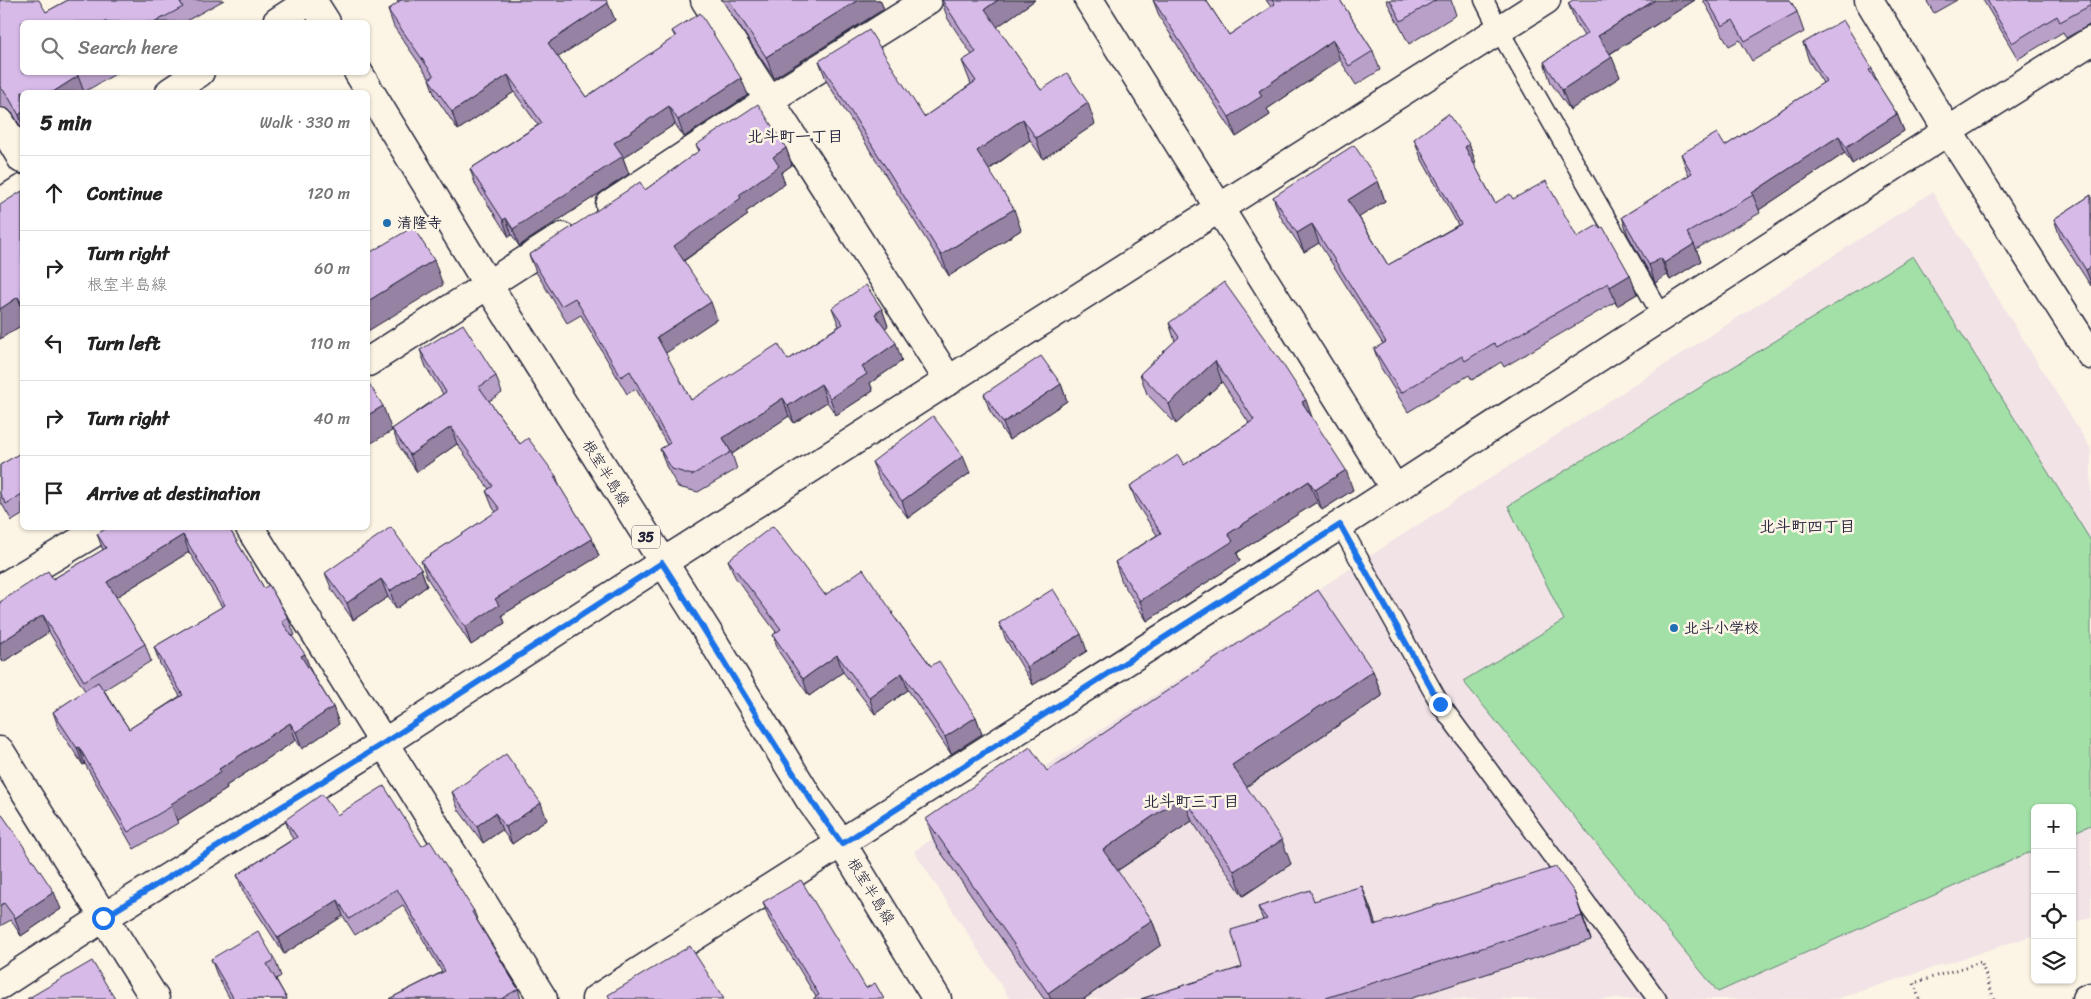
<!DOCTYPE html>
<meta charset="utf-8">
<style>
body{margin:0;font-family:Sriracha,"Klee One",sans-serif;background:#f6f6f6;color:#222}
.controls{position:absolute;right:15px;bottom:15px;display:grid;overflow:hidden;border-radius:8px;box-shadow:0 1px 4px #0004}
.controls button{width:45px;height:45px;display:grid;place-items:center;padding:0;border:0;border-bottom:1px solid #e0e0e0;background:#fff;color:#222;font:25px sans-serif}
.stop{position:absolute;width:15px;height:15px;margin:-11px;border:4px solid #1a73e8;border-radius:50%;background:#fff}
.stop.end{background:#1a73e8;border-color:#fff;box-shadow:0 1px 5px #0008}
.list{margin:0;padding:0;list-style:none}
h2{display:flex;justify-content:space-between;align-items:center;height:65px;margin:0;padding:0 20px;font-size:21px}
h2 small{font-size:16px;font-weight:400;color:#767676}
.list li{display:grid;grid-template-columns:32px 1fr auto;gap:15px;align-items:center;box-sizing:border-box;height:75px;padding:0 20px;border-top:1px solid #e0e0e0}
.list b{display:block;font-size:19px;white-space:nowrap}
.list p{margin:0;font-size:16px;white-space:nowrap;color:#767676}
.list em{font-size:16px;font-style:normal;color:#767676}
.icon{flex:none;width:28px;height:28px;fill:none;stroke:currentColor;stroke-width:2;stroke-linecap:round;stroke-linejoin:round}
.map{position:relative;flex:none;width:2091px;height:999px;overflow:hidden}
.search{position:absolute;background:#fff;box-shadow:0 1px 4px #0004;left:20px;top:20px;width:350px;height:55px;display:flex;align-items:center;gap:12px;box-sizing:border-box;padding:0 18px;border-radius:8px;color:#767676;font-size:19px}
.panel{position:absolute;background:#fff;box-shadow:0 1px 4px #0004;left:20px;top:90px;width:350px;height:440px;border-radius:8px}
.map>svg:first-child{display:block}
.built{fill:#f1e3e6}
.green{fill:#a3e0a8;stroke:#628172}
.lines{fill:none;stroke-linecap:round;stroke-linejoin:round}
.service-casing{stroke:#22223b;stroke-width:21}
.minor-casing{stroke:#22223b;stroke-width:31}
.tertiary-casing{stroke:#22223b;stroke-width:31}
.primary-casing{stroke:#22223b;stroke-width:31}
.trunk-casing{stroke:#22223b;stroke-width:31}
.path{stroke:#22223b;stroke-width:3;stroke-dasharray:1 4;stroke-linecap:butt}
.service{stroke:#fcf5e5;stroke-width:18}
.minor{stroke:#fcf5e5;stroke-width:28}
.tertiary{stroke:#fcf5e5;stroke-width:28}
.primary{stroke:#fcf5e5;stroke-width:28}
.trunk{stroke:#fcf5e5;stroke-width:28}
.wall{fill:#b9a0c8;stroke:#22223b;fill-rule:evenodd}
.shaded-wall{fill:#9682a2;stroke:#22223b}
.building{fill:#d7bae8;stroke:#22223b}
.route{stroke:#1a73e8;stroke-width:6}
.poi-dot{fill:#1f6fb2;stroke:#fcf5e5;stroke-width:2}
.labels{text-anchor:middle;stroke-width:5;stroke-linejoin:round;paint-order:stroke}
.shield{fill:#fcf5e5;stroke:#63616e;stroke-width:1}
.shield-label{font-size:14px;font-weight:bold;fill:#22223b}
.poi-label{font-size:15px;font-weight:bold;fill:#22223b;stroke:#fcf5e5;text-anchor:start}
.street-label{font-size:15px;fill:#22223b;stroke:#fcf5e5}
.neighbourhood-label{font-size:16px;font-weight:bold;fill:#22223b;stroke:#fcf5e5}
</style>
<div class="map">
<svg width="2091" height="999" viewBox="0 0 2091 999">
<rect width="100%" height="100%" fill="#fcf5e5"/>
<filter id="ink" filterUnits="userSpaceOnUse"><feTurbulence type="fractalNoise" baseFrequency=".02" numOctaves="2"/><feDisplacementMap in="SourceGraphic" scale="10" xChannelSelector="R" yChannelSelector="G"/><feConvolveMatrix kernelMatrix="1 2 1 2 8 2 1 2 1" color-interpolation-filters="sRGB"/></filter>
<g filter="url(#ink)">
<path class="built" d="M 1932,192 L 2091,449 L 2091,917 L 2072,923 L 2072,808 L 2035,808 L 2035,935 L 1836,999 L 1010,999 L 914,851 Z"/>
<path class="green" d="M 1913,256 L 2091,541 L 2091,825 L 2072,833 L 2072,808 L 2035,808 L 2035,850 L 1718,992 L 1463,681 L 1564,620 L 1508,506 Z"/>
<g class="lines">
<defs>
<path id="service" d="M 1484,0 L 1499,30 L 1662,316
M 1340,525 L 1440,704 L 1657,999"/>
<path id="minor" d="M 705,0 L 949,381
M 0,122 L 22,159
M 610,205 L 769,100 L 928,0
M 368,362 L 562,237
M 250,528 L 543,999
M 0,589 L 102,528
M 0,751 L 155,999
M 596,999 L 1340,525 L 1948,131 L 2091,41"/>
<path id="tertiary" d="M 1089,0 L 1395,489
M 1869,0 L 1948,131 L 2091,355
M 277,22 L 311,0
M 170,92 L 200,72
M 0,203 L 22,189
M 0,985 L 103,918 L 384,743 L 662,563 L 1546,0"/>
<path id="primary" d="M 312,0 L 326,22
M 358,72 L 488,285 L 708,633 L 810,800 L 842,844 L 937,999"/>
<path id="trunk" d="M 2086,999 L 2091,997"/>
</defs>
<use href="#service" class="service-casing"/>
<use href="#minor" class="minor-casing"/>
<use href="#tertiary" class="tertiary-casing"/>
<use href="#primary" class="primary-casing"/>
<use href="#trunk" class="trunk-casing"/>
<path class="path" d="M 1919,999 L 1914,983 L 1981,962 L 1994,999"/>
<use href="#service" class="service"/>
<use href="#minor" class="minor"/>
<use href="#tertiary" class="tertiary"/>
<use href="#primary" class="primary"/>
<use href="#trunk" class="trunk"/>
</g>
<path class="wall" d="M 0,0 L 46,12 L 68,0 L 224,0 L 188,20 L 189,22 L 22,22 L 22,72 L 119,72 L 84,92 L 22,92 L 22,129 L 13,114 L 8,109 L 0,107 Z
M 397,0 L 606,0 L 615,20 L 558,57 L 586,97 L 675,37 L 672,31 L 748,95 L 684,137 L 675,124 L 623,158 L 629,174 L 519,246 L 512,235 L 509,237 L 476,186 L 470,169 L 538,125 L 514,92 L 458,130 L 435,96 L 429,79 L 430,79 L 394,27 L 388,10 L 398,3 Z
M 722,0 L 880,0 L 884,9 L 774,78 Z
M 941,0 L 1035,0 L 997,27 L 1041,90 L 1095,124 L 1043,159 L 1030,140 L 989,170 L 1021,230 L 949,276 L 827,82 L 819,61 L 924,117 L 971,84 L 962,61 L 972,55 L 948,19 Z
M 1153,0 L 1206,0 L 1229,35 L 1271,7 L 1266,0 L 1340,0 L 1373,51 L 1380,70 L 1356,85 L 1340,60 L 1267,109 L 1270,115 L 1236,137 L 1160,18 Z
M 1386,0 L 1451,0 L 1456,15 L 1409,44 Z
M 1695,0 L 1610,54 L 1620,77 L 1570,110 L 1551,83 L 1544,62 L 1584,36 L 1576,23 L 1568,3 Z
M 1703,0 L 1790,0 L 1797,12 L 1804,32 L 1752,61 L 1740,40 L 1729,46 Z
M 1926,0 L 1957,0 L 1934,13 Z
M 1983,0 L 2091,0 L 2091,24 L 2066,38 L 2063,32 L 2018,59 Z
M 1803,43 L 1872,68 L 1877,83 L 1897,114 L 1904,131 L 1852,164 L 1845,153 L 1759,210 L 1760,213 L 1696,249 L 1701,261 L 1670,280 L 1667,275 L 1655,283 L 1628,235 L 1622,217 L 1689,175 L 1687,171 L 1681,154 L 1725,146 L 1823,83 L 1809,61 Z
M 1414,139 L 1469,144 L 1476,163 L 1474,164 L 1495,203 L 1513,199 L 1577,237 L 1637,294 L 1617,306 L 1615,302 L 1504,367 L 1501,362 L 1472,380 L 1469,375 L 1408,412 L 1381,368 L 1374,349 L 1383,344 L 1319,243 L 1304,252 L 1280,216 L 1273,197 L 1378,181 L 1385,201 L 1359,217 L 1388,265 L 1458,225 L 1421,158 Z
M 696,145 L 786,148 L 792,165 L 781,173 L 785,184 L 746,212 L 748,215 L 684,261 L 717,319 L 665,353 L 691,400 L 788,360 L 839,326 L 832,308 L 882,309 L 888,326 L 885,328 L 902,361 L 870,383 L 873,391 L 836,415 L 827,402 L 794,423 L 789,416 L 732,454 L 737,469 L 698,492 L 678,487 L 666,466 L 660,449 L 667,445 L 636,389 L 627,394 L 581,315 L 567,323 L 536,272 L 529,255 L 645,190 L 699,151 Z
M 22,191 L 22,325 L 0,339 Z
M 2091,195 L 2091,286 L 2061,240 L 2054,219 Z
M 1169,323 L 1313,420 L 1353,490 L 1322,510 L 1317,502 L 1237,553 L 1240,561 L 1147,621 L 1122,582 L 1115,562 L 1157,535 L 1138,506 L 1130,486 L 1184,465 L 1249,423 L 1222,382 L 1176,424 L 1147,394 L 1140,374 L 1175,341 Z
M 420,350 L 496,376 L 502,393 L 489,401 L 520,444 L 556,476 L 559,486 L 592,539 L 599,556 L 502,615 L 505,623 L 471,645 L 427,578 L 421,561 L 496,512 L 493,508 L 486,491 L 489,489 L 457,444 L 417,472 L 399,446 L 392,429 L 443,394 L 426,367 Z
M 1061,384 L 1067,401 L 1009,440 L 990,411 L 984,394 Z
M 22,453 L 22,515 L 12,521 L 0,501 L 0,465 Z
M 872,462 L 970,473 L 908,518 L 879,479 Z
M 229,528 L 264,588 L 288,618 L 295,635 L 292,636 L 311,671 L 333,707 L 339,724 L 302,749 L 296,740 L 226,786 L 227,789 L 177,821 L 178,823 L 134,849 L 85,764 L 83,765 L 59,729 L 53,712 L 85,691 L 49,632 L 3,662 L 0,658 L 0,602 L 53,579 L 103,550 L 97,534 ZM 189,552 L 222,607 L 154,647 L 160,664 L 180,696 L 129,729 L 104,690 L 151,661 L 145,644 L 116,597 Z
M 728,560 L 896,619 L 931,666 L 976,717 L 982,734 L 951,754 L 908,690 L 875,714 L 843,672 L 809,696 L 779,652 L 773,635 L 776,632 L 735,577 Z
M 421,569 L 427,586 L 396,609 L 388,597 L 353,620 L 332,590 L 325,573 Z
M 999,623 L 1087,651 L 1033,685 L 1006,640 Z
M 1373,671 L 1382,696 L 1246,787 L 1291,864 L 1243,896 L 1192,821 L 1117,871 L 1152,920 L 1161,945 L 1084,999 L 1044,999 L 935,844 L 926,819 L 1047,771 Z
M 452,792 L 547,820 L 512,844 L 502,830 L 483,843 L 458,809 Z
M 0,812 L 61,909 L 21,936 L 11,920 L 0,926 Z
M 337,815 L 422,846 L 474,911 L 478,922 L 518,989 L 521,999 L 389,999 L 442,972 L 403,905 L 355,935 L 343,916 L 284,954 L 243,891 L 237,875 L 293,839 L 291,836 L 285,820 Z
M 1574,892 L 1591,940 L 1409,999 L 1141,999 L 1242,967 L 1263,920 L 1258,907 L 1314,901 L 1371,910 L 1375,925 Z
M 763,902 L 866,988 L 816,997 L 769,919 Z
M 211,959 L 275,960 L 281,976 L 276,979 L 287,999 L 230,999 L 217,975 Z"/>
<path class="shaded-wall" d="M 858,0 L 880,0 L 884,9 L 774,78 L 766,57 Z
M 998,0 L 1035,0 L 993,30 L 985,9 Z
M 1655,0 L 1695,0 L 1606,56 L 1598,36 Z
M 608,3 L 615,20 L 554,60 L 548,43 Z
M 1333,40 L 1340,60 L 1267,109 L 1270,115 L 1236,137 L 1229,117 L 1259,91 Z
M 1612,57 L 1620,77 L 1570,110 L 1562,90 Z
M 508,75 L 514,92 L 458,130 L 452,112 Z
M 78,76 L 84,92 L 53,92 Z
M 741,78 L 748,95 L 684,137 L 678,120 Z
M 1088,103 L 1095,124 L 1043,159 L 1036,138 Z
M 669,106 L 675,124 L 623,158 L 629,174 L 519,246 L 513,229 L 614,143 Z
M 22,112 L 22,125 L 19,115 Z
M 1897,114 L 1904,131 L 1852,164 L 1846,147 Z
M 1023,119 L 1030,140 L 985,172 L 977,151 Z
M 1839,136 L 1845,153 L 1759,210 L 1752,193 Z
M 1469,144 L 1476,163 L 1472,166 L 1465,147 Z
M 786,148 L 792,165 L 781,173 L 785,184 L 746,212 L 748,215 L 680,263 L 674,246 L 773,157 Z
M 1378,181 L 1385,201 L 1355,220 L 1348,200 Z
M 1014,209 L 1021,230 L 949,276 L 941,255 Z
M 506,218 L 512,235 L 509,237 L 503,220 Z
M 1312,224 L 1319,243 L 1304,252 L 1297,233 Z
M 1694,244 L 1701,261 L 1670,280 L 1664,263 Z
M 1661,258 L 1667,275 L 1655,283 L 1649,265 Z
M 434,260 L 443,285 L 368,331 L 368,301 Z
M 2091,267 L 2091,283 L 2086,270 Z
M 1630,275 L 1637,294 L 1617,306 L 1610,287 Z
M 18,297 L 22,309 L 22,325 L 0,339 L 0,309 Z
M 711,302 L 717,319 L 663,355 L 657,337 Z
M 882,309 L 888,326 L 882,331 L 875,314 Z
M 896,343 L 902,361 L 870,383 L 873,391 L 836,415 L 830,398 L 862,367 Z
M 1215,361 L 1222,382 L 1176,424 L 1169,404 Z
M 821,384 L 827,402 L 794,423 L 788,406 Z
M 1061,384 L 1067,401 L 1009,440 L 1003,423 Z
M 783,398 L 789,416 L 732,454 L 723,438 Z
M 1306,400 L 1313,420 L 1302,402 Z
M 383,406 L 392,431 L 368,445 L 368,415 Z
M 451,427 L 457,444 L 417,472 L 410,455 Z
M 963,456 L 970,473 L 908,518 L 902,501 Z
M 1346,470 L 1353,490 L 1322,510 L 1315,490 Z
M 556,476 L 562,493 L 554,477 Z
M 1309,481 L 1317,502 L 1237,553 L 1240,561 L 1147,621 L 1140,601 L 1228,534 Z
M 183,535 L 189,552 L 113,599 L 107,582 Z
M 592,539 L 599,556 L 502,615 L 505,623 L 471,645 L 465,627 L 495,599 Z
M 421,569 L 427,586 L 396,609 L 390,591 Z
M 381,579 L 388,597 L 353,620 L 347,603 Z
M 43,615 L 49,632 L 3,662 L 0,655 L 0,643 Z
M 1081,634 L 1087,651 L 1033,685 L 1027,667 Z
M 305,654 L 311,671 L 307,673 L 301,656 Z
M 837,655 L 843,672 L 809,696 L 803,679 Z
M 1373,671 L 1382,696 L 1241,790 L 1232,765 Z
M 902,673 L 908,690 L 875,714 L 869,697 Z
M 333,707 L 339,724 L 302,749 L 296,732 Z
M 976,717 L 982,734 L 951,754 L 945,737 Z
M 290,723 L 296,740 L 226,786 L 227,789 L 177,821 L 171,804 L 219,769 Z
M 79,747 L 85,764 L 83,765 L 77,748 Z
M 1183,796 L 1192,821 L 1112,874 L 1103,850 Z
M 541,803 L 547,820 L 512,844 L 506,827 Z
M 495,813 L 502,830 L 483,843 L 477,826 Z
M 1282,840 L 1291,864 L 1243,896 L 1234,871 Z
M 1362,886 L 1371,910 L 1384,950 L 1374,925 Z
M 54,892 L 61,909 L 21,936 L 15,918 Z
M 1574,892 L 1583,917 L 1591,940 L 1582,916 Z
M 338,900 L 343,916 L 284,954 L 278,938 Z
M 1152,920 L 1161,945 L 1084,999 L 1051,999 L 1048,993 Z"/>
<path class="building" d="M 0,0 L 39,0 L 46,12 L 68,0 L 179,0 L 183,7 L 155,22 L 22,22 L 22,72 L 76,72 L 78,76 L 53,92 L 22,92 L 22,112 L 19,115 L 6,93 L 0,87 Z
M 401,0 L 606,0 L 608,3 L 548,43 L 586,97 L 676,36 L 672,31 L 700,13 L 741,78 L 678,120 L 669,106 L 614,143 L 623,156 L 513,229 L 506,218 L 503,220 L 470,169 L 542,123 L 508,75 L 452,112 L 429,79 L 434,76 L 388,10 Z
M 729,0 L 858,0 L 766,57 Z
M 942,0 L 998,0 L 985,9 L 1041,90 L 1067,73 L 1088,103 L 1036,138 L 1023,119 L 977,151 L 1014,209 L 941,255 L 819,61 L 869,30 L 924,117 L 976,81 L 962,61 L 976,52 Z
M 1153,0 L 1206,0 L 1229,35 L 1275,4 L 1272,0 L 1340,0 L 1373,51 L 1349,66 L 1333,40 L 1259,91 L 1262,96 L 1229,117 Z
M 1390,0 L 1436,0 L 1401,21 Z
M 1573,0 L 1655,0 L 1598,36 L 1612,57 L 1562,90 L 1544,62 L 1588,33 L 1568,3 Z
M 1707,0 L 1790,0 L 1797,12 L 1745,41 L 1733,20 L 1722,26 Z
M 1987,0 L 2091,0 L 2091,5 L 2060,22 L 2057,16 L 2012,43 Z
M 1843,20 L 1872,68 L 1869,70 L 1897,114 L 1846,147 L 1839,136 L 1752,193 L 1753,195 L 1687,233 L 1694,244 L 1664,263 L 1661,258 L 1649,265 L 1622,217 L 1692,173 L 1681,154 L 1717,133 L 1725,146 L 1826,81 L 1803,43 Z
M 758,104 L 786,148 L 773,157 L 779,166 L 739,195 L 741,198 L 674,246 L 711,302 L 657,337 L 691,400 L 778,344 L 788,360 L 843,324 L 832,308 L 866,285 L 882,309 L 875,314 L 896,343 L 862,367 L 867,374 L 830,398 L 821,384 L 788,406 L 783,398 L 723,438 L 731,452 L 692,475 L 672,469 L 660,449 L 670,443 L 630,371 L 621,377 L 575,298 L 561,306 L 529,255 L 640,182 L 645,190 L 700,150 L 696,145 Z
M 1448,114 L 1469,144 L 1465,147 L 1495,203 L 1510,194 L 1513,199 L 1546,181 L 1577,237 L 1598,225 L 1600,229 L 1603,227 L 1630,275 L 1610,287 L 1608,283 L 1497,347 L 1494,343 L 1465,361 L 1462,356 L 1401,393 L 1374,349 L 1386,342 L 1312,224 L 1297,233 L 1273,197 L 1354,145 L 1378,181 L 1348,200 L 1388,265 L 1461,224 L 1414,139 Z
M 22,191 L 22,304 L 18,297 L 0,309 L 0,205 Z
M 2091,195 L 2091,267 L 2086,270 L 2054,219 Z
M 413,227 L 434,260 L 368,301 L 368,250 L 369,253 Z
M 1224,282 L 1282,363 L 1306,400 L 1302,402 L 1346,470 L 1315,490 L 1309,481 L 1228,534 L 1233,541 L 1140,601 L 1115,562 L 1161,533 L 1130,486 L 1178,455 L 1184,465 L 1254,420 L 1215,361 L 1169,404 L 1140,374 L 1179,337 L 1169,323 Z
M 463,324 L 496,376 L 479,387 L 520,444 L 528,438 L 556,476 L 554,477 L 592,539 L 495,599 L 499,605 L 465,627 L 421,561 L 500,509 L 486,491 L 493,486 L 451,427 L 410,455 L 392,429 L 446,392 L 420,350 Z
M 1041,356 L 1061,384 L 1003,423 L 984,394 Z
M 368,382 L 383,406 L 368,415 Z
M 933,416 L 963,456 L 902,501 L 872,462 Z
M 22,452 L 22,494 L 6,504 L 0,494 L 0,465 Z
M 773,526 L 825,595 L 863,569 L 893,613 L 892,614 L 931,666 L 939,661 L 976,717 L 945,737 L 902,673 L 869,697 L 837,655 L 803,679 L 773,635 L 781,629 L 728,560 Z
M 391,527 L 421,569 L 390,591 L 381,579 L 347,603 L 325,573 Z
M 107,528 L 229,528 L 264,588 L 269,585 L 288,618 L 282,622 L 305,654 L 301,656 L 333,707 L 296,732 L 290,723 L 219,769 L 221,772 L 171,804 L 172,806 L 128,832 L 79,747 L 77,748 L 53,712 L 98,682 L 129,729 L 183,695 L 154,647 L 225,605 L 183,535 L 107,582 L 145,644 L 84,681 L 43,615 L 0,643 L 0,602 L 48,571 L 53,579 L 106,548 L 97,534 Z
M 1053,589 L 1081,634 L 1027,667 L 999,623 Z
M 1318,590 L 1373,671 L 1232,765 L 1282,840 L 1234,871 L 1183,796 L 1103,850 L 1152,920 L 1048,993 L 926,819 L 1030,747 L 1047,771 Z
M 506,754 L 541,803 L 506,827 L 495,813 L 477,826 L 452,792 Z
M 384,786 L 422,846 L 430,841 L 474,911 L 472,912 L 518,989 L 501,999 L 389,999 L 445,971 L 397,889 L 349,919 L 338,900 L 278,938 L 237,875 L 297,837 L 285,820 L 322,794 L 337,815 Z
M 0,812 L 10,826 L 54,892 L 15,918 L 4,903 L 0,906 Z
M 1556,867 L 1574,892 L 1582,916 L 1323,999 L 1141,999 L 1242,967 L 1231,930 L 1267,919 L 1258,907 L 1310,890 L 1314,901 L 1362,886 L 1374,925 Z
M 801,880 L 866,988 L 875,983 L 884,999 L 813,999 L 819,995 L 763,902 Z
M 258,931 L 275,960 L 267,964 L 287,999 L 234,999 L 211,959 Z
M 690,946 L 724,999 L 610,999 L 608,995 Z
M 92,961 L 115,999 L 27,999 Z"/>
</g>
<g class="lines" filter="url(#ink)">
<path class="route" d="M 103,918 L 384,743 L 662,563 C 723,656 776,754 842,844 L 1340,525 L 1440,704"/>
</g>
<g class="poi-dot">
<circle cx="387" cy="223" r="5"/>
<circle cx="1674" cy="628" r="5"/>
</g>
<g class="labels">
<rect class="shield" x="632" y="525.5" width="28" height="23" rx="4"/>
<g class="shield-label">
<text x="646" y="542">35</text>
</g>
<g class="poi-label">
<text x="397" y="228">清隆寺</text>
<text x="1684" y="633">北斗小学校</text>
</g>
<g class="street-label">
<text transform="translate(606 473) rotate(58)" y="5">根室半島線</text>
<text transform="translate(871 891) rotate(58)" y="5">根室半島線</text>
</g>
<g class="neighbourhood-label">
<text x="795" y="142">北斗町一丁目</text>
<text x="1807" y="532">北斗町四丁目</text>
<text x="1191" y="807">北斗町三丁目</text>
</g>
</g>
</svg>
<div class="controls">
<button>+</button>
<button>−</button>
<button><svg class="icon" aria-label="locate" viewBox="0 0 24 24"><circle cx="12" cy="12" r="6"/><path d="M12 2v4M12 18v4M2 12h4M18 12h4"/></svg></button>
<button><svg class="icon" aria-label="layers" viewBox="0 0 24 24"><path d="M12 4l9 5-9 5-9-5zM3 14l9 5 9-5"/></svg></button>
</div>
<div class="stop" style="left:103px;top:918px"></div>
<div class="stop end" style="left:1440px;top:704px"></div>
<div class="search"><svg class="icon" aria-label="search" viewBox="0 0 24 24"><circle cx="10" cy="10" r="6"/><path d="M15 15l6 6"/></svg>Search here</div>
<section class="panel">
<h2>5 min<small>Walk · 330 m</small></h2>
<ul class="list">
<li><svg class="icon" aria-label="ahead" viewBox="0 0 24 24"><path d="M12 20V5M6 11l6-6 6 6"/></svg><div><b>Continue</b></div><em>120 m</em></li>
<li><svg class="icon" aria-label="right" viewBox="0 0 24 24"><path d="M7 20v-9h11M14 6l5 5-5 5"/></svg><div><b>Turn right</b><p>根室半島線</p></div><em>60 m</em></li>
<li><svg class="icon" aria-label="left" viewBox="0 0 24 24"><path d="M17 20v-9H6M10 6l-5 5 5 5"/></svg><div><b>Turn left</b></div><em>110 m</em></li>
<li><svg class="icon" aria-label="right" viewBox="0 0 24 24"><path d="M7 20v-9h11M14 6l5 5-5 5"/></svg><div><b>Turn right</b></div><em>40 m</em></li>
<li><svg class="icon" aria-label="arrive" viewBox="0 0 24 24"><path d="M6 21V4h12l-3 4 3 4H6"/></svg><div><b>Arrive at destination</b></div></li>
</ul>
</section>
</div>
